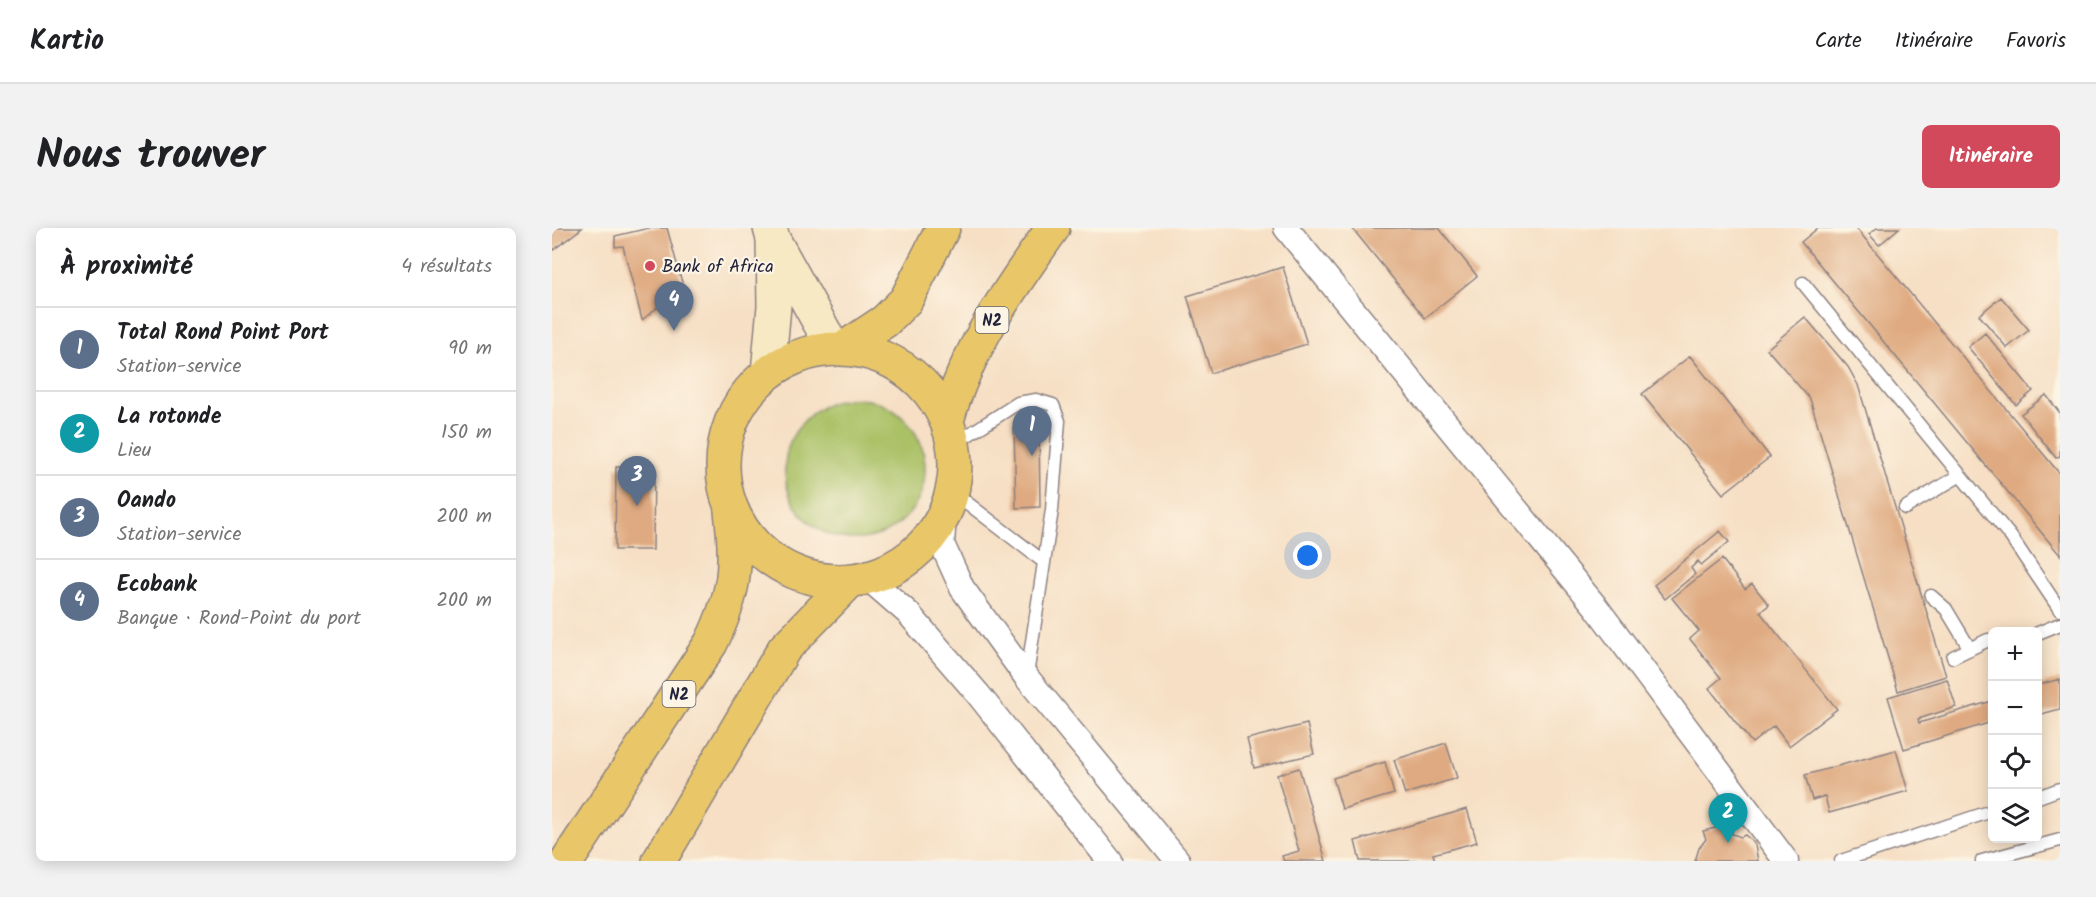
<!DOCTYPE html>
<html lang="fr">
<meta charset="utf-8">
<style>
body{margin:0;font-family:Kalam,sans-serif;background:#f2f2f2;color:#202124}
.controls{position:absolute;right:18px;bottom:18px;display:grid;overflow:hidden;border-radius:9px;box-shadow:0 3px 15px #0003}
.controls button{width:54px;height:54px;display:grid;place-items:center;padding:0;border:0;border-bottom:2px solid #e0e0e0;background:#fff;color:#202124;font:30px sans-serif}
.you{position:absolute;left:756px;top:328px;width:21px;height:21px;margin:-15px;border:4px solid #fff;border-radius:50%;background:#1a73e8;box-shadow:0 0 0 9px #1a73e833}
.badge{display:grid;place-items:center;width:39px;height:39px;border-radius:50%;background:#d1495b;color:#fff;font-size:20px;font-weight:700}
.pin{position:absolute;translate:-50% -50px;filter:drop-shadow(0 2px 3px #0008)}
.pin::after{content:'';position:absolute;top:32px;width:21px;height:18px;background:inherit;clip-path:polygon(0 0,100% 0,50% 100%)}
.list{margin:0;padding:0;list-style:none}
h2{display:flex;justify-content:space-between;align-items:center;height:78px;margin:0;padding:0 24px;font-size:26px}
h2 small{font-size:20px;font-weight:400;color:#757577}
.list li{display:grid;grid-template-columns:39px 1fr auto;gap:18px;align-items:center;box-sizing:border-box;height:84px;padding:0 24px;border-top:2px solid #e0e0e0}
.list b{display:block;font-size:22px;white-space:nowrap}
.list p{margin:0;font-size:20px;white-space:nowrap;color:#757577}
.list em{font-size:20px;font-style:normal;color:#757577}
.icon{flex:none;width:33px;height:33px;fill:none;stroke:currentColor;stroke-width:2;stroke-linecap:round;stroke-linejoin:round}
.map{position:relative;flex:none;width:1508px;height:633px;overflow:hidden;border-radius:9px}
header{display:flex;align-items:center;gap:36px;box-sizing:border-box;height:84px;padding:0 30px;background:#fff;border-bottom:2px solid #e0e0e0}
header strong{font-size:28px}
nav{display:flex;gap:33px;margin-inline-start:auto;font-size:21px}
.intro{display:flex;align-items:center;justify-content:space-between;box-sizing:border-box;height:144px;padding:0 36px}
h1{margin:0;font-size:42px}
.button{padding:15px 27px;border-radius:9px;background:#d1495b;color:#fff;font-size:21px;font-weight:700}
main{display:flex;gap:36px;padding:0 36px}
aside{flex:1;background:#fff;border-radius:9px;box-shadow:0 3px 15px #0003}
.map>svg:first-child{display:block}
.green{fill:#aac166;stroke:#667250;stroke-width:1.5}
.building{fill:#dfaa81}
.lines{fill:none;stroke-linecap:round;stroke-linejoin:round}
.lane-casing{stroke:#8c8080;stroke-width:15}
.street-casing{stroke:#8c8080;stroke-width:27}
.secondary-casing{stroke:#8c8080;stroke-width:36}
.highway-casing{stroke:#8c8080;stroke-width:36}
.lane{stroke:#fff;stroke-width:12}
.street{stroke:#fff;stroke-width:24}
.secondary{stroke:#f6e9c3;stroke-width:33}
.highway{stroke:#e9c769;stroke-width:33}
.poi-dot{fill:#d1495b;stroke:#fcf5e5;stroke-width:2}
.labels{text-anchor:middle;stroke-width:4.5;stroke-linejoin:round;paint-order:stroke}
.shield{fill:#fcf5e5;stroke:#63616e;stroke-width:1.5}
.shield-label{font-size:16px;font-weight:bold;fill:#22223b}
.poi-label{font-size:18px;fill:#22223b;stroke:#fcf5e5;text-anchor:start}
</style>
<header>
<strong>Kartio</strong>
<nav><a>Carte</a><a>Itinéraire</a><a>Favoris</a></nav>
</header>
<div class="intro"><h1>Nous trouver</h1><a class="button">Itinéraire</a></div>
<main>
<aside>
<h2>À proximité<small>4 résultats</small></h2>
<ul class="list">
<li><span class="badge" style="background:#5c6f8a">1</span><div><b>Total Rond Point Port</b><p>Station-service</p></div><em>90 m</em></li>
<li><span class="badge" style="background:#0f9aa8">2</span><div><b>La rotonde</b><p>Lieu</p></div><em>150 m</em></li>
<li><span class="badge" style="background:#5c6f8a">3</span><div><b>Oando</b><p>Station-service</p></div><em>200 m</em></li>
<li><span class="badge" style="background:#5c6f8a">4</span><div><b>Ecobank</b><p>Banque · Rond-Point du port</p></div><em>200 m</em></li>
</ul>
</aside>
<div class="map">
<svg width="1508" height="633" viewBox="0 0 1508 633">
<rect width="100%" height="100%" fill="#fcf5e5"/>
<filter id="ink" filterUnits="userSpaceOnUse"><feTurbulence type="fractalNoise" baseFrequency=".0167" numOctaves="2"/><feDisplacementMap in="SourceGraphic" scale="12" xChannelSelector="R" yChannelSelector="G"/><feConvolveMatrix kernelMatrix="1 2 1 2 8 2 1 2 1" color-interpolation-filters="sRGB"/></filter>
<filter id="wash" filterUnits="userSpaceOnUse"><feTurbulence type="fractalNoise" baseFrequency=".008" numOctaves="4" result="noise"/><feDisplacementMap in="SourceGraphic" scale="24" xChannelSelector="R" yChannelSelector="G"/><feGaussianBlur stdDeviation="1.35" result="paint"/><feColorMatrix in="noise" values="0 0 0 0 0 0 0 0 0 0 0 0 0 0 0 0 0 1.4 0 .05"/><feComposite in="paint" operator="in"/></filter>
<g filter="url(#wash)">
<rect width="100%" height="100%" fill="#f6dfc4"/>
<path class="green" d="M233 241a70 70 0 1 1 140 0a70 70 0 1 1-140 0Z"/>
<g id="blocks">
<path class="building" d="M 0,0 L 30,0 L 0,23 Z
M 97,0 L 115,0 L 131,58 L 90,92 L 71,18 L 63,19 L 63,8 Z
M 800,0 L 887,0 L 925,48 L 873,90 Z
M 1266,0 L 1304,0 L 1508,246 L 1508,327 L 1249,14 Z
M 1325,0 L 1347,0 L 1327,17 L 1317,6 Z
M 731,39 L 755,116 L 659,145 L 635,68 Z
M 1449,69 L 1477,102 L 1455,120 L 1427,87 Z
M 1253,89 L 1296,139 L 1306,157 L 1394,448 L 1346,463 L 1258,171 L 1215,121 Z
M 1433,105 L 1481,163 L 1464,177 L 1416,119 Z
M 1138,128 L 1218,229 L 1171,266 L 1090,166 Z
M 1494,167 L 1508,185 L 1508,228 L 1504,230 L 1469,186 Z
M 487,199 L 488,279 L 464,280 L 462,200 Z
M 64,239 L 102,239 L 101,322 L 63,322 Z
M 1168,303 L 1177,314 L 1149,337 L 1146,333 L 1139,340 L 1143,346 L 1113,371 L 1102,357 Z
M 1170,331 L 1193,361 L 1200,356 L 1217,377 L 1208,384 L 1285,481 L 1237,518 L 1222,498 L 1200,515 L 1157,460 L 1169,450 L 1138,411 L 1147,403 L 1120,370 Z
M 1395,451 L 1404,479 L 1366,491 L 1367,495 L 1440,473 L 1440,494 L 1352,521 L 1336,469 Z
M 1508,451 L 1508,481 L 1486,487 L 1486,457 Z
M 755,496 L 762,526 L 702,540 L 695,511 Z
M 894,515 L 905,550 L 853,566 L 842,532 Z
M 1344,522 L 1356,563 L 1277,585 L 1273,568 L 1260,572 L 1253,547 Z
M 833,534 L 842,566 L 790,581 L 781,550 Z
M 747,540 L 774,633 L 732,633 L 730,628 L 747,623 L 725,547 Z
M 915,581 L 925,614 L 881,626 L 883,633 L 808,633 L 803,613 Z
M 1172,598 L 1179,599 L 1180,606 L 1189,609 L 1193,607 L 1199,612 L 1203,617 L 1206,633 L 1143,633 L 1147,620 L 1154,611 L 1151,603 Z"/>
</g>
</g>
<g filter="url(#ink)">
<use href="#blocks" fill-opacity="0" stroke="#8c8080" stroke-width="1.5"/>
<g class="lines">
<defs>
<path id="lane" d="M 1251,55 L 1459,309 L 1508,382
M 402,216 L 466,175 L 484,172 L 501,177 L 507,193 L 500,282 L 475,447
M 401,264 L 492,334
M 1353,280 L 1407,248
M 1379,368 L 1394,381 L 1418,421
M 1486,405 L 1508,396
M 1401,429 L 1436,412 L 1440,414
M 1486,569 L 1508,561
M 1289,633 L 1440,583
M 1430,633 L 1508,612"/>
<path id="street" d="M 734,0 L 1044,379 L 1234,633
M 392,287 L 390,316 L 410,360 L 475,450 L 626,633
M 318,352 L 356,385 L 426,466 L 558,633"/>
<path id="secondary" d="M 218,0 L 221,11 L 282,121
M 216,145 L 222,78 L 221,13"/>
<path id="highway" d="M 291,121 L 333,93 L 354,72 L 391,0
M171 237a116 116 0 1 1 232 0a116 116 0 1 1-232 0Z
M 395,193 C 414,122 459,59 501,0
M 15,633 L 159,415 C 183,365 186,339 179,283
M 107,633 L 232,421 L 299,352"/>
</defs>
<use href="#lane" class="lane-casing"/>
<use href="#street" class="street-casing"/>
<use href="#secondary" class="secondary-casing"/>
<use href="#highway" class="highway-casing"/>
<use href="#lane" class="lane"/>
<use href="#street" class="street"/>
<use href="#secondary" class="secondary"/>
<use href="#highway" class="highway"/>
</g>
</g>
<circle class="poi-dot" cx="98" cy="38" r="6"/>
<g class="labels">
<g class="shield">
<rect x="423.5" y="79" width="33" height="26" rx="4.5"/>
<rect x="110.5" y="453" width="33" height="26" rx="4.5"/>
</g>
<g class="shield-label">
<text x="440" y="98">N2</text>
<text x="127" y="472">N2</text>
</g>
<g class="poi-label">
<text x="110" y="44">Bank of Africa</text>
</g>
</g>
</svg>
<div class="controls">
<button>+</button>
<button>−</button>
<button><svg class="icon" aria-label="locate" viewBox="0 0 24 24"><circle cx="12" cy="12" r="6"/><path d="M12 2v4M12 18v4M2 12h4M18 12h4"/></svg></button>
<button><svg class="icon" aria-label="layers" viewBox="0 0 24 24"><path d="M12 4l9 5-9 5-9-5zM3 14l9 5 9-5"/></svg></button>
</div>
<div class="you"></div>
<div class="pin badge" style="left:480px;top:228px;background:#5c6f8a">1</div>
<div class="pin badge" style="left:1176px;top:615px;background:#0f9aa8">2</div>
<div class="pin badge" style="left:85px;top:278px;background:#5c6f8a">3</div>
<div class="pin badge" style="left:122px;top:103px;background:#5c6f8a">4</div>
</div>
</main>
